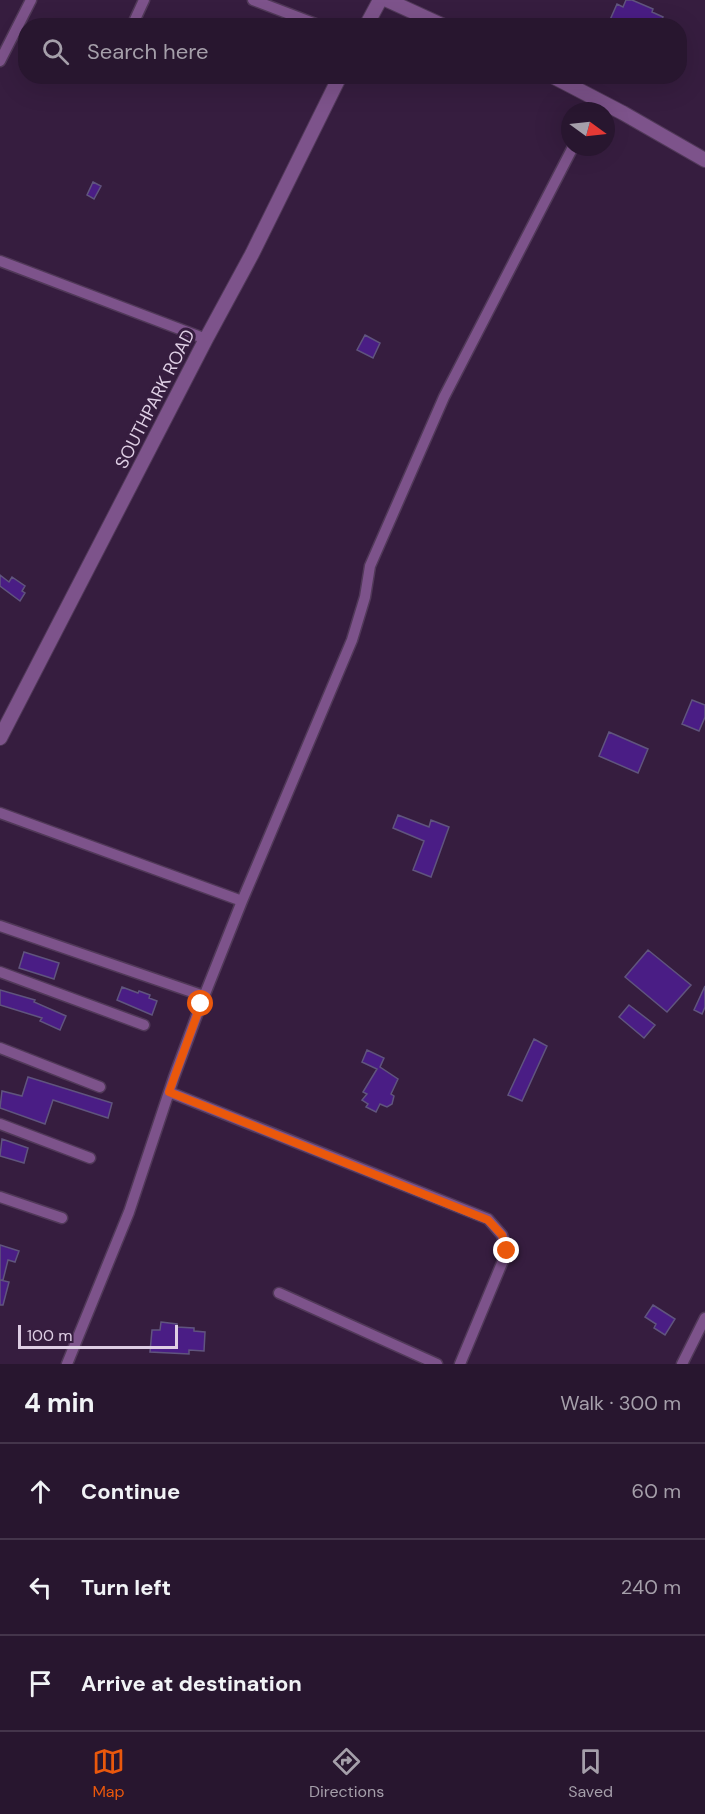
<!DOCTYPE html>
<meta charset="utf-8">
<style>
body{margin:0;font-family:"DM Sans",sans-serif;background:#301f37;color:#f1f3f6}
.compass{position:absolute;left:561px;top:102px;width:54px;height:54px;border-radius:50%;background:#28162f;box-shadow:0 6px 24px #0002;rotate:105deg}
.scale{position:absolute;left:18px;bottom:15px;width:160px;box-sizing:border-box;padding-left:6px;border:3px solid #decee4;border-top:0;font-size:16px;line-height:21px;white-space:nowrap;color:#decee4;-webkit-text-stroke:4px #361d3f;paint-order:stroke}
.stop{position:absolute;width:18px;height:18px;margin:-14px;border:4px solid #ea580c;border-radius:50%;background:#fff}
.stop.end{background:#ea580c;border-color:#fff;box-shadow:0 2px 6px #0008}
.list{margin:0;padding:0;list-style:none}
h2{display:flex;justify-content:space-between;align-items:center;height:78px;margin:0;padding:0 24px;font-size:26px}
h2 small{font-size:20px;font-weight:400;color:#a59faa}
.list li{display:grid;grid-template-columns:39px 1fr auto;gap:18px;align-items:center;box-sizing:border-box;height:96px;padding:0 24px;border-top:2px solid #44354b}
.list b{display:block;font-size:22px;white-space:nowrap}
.list em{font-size:20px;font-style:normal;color:#a59faa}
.icon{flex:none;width:33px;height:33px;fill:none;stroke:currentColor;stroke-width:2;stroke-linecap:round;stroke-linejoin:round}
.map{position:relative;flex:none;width:705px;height:1364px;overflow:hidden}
.search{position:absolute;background:#28162f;box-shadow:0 6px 24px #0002;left:18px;right:18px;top:18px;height:66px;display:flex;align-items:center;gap:15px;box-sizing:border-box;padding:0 21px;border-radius:24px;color:#a59faa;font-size:22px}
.sheet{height:366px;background:#28162f}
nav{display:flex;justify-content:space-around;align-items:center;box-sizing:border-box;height:84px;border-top:2px solid #44354b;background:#28162f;font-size:16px;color:#a59faa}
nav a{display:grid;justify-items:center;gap:3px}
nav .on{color:#ea580c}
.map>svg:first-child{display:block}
.building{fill:#4a1d85;stroke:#60547e;stroke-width:1.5}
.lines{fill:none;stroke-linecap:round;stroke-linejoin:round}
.minor-casing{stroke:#513959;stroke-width:13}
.tertiary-casing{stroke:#513959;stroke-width:16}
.minor{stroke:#7d538b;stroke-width:10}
.tertiary{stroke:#7d538b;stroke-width:14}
.route{stroke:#ea580c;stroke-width:8}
.labels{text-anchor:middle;stroke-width:6;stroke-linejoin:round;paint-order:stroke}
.street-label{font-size:18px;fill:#decee4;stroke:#361d3f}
</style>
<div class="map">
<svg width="705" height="1364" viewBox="0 0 705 1364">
<rect width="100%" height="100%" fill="#361d3f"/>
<path class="building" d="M 626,0 L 632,0 L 653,9 L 652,12 L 663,17 L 659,26 L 622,26 L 610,20 L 617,4 L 623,7 Z
M 93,182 L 101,186 L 94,199 L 87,195 Z
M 365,335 L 380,343 L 373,358 L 357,350 Z
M 0,575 L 9,582 L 12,577 L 25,586 L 22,591 L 25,593 L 20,601 L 0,586 Z
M 692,700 L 705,705 L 705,717 L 699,731 L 682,724 Z
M 609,732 L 648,749 L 638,773 L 599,756 Z
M 398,815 L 429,827 L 431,820 L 449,827 L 431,877 L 413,870 L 424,841 L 393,828 Z
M 648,950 L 691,985 L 667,1012 L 625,977 Z
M 24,952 L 59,963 L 54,979 L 19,968 Z
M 705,986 L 705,1007 L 702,1014 L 694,1010 Z
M 122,987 L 138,993 L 139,991 L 150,995 L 149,998 L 157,1001 L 152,1015 L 117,1000 Z
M 0,990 L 35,1000 L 34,1002 L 66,1016 L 60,1030 L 40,1021 L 42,1018 L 0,1005 Z
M 629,1005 L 655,1025 L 644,1038 L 619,1017 Z
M 534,1039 L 547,1046 L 522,1101 L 508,1095 Z
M 367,1050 L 384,1058 L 380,1067 L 398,1079 L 391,1094 L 394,1096 L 392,1104 L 387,1107 L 380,1104 L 376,1112 L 366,1107 L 368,1104 L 362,1100 L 367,1094 L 363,1092 L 377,1069 L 362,1062 Z
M 28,1077 L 112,1103 L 108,1118 L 53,1100 L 45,1124 L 0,1108 L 2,1091 L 22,1096 Z
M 2,1139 L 28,1148 L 24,1163 L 0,1156 Z
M 0,1245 L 19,1251 L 15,1262 L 8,1260 L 3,1280 L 0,1280 Z
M 0,1280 L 9,1282 L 3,1305 L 0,1305 Z
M 653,1305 L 675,1319 L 665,1335 L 654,1328 L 656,1324 L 645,1317 Z
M 161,1322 L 177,1324 L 177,1327 L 194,1328 L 194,1331 L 205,1332 L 204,1351 L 189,1350 L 189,1354 L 150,1352 L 152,1330 L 160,1330 Z"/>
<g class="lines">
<defs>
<path id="minor" d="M 253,0 L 321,26
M 132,26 L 144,0
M 0,61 L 31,0
M 0,261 L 206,339
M 0,813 L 242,901
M 0,926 L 204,996
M 0,972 L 144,1025
M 0,1048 L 100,1087
M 169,1092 L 488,1219 L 502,1235 L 507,1251 L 460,1364
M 0,1124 L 90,1158
M 0,1197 L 62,1218
M 279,1293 L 437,1364
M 67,1364 L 129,1212 L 174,1077 L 201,1004 L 242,901 L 352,640 L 365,597 L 370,566 L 444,397 L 573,147
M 682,1364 L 705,1318"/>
<path id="tertiary" d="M 387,0 L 444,26
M 366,26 L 380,0
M 552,76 L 623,113 L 705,160
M 0,738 L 206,339 L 252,254 L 340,76"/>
</defs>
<use href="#minor" class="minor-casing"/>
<use href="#tertiary" class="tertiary-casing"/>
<use href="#minor" class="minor"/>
<use href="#tertiary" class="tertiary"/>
</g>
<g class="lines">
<path class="route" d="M 201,1004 L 169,1092 L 488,1220 L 502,1235 L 507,1251"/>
</g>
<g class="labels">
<g class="street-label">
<text transform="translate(155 399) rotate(-63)" y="6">SOUTHPARK ROAD</text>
</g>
</g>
</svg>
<svg class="compass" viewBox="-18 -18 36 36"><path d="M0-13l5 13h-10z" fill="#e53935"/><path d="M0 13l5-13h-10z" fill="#a59faa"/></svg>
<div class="scale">100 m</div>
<div class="stop" style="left:201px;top:1004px"></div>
<div class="stop end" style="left:507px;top:1251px"></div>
<div class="search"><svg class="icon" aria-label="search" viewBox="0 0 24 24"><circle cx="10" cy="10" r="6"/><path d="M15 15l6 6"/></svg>Search here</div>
</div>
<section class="sheet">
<h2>4 min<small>Walk · 300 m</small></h2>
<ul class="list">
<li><svg class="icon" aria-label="ahead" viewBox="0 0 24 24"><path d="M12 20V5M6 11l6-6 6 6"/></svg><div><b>Continue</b></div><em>60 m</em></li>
<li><svg class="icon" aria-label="left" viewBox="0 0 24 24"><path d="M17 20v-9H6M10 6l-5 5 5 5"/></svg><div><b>Turn left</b></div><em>240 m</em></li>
<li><svg class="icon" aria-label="arrive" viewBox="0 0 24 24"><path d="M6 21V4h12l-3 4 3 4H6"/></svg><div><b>Arrive at destination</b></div></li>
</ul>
</section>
<nav>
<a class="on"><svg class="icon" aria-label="map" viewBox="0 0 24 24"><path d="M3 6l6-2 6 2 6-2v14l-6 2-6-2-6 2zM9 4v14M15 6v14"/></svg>Map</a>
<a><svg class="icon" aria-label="directions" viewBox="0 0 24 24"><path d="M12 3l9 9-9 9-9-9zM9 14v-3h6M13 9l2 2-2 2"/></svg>Directions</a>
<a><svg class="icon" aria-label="saved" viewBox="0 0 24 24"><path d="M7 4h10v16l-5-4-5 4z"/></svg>Saved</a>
</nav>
